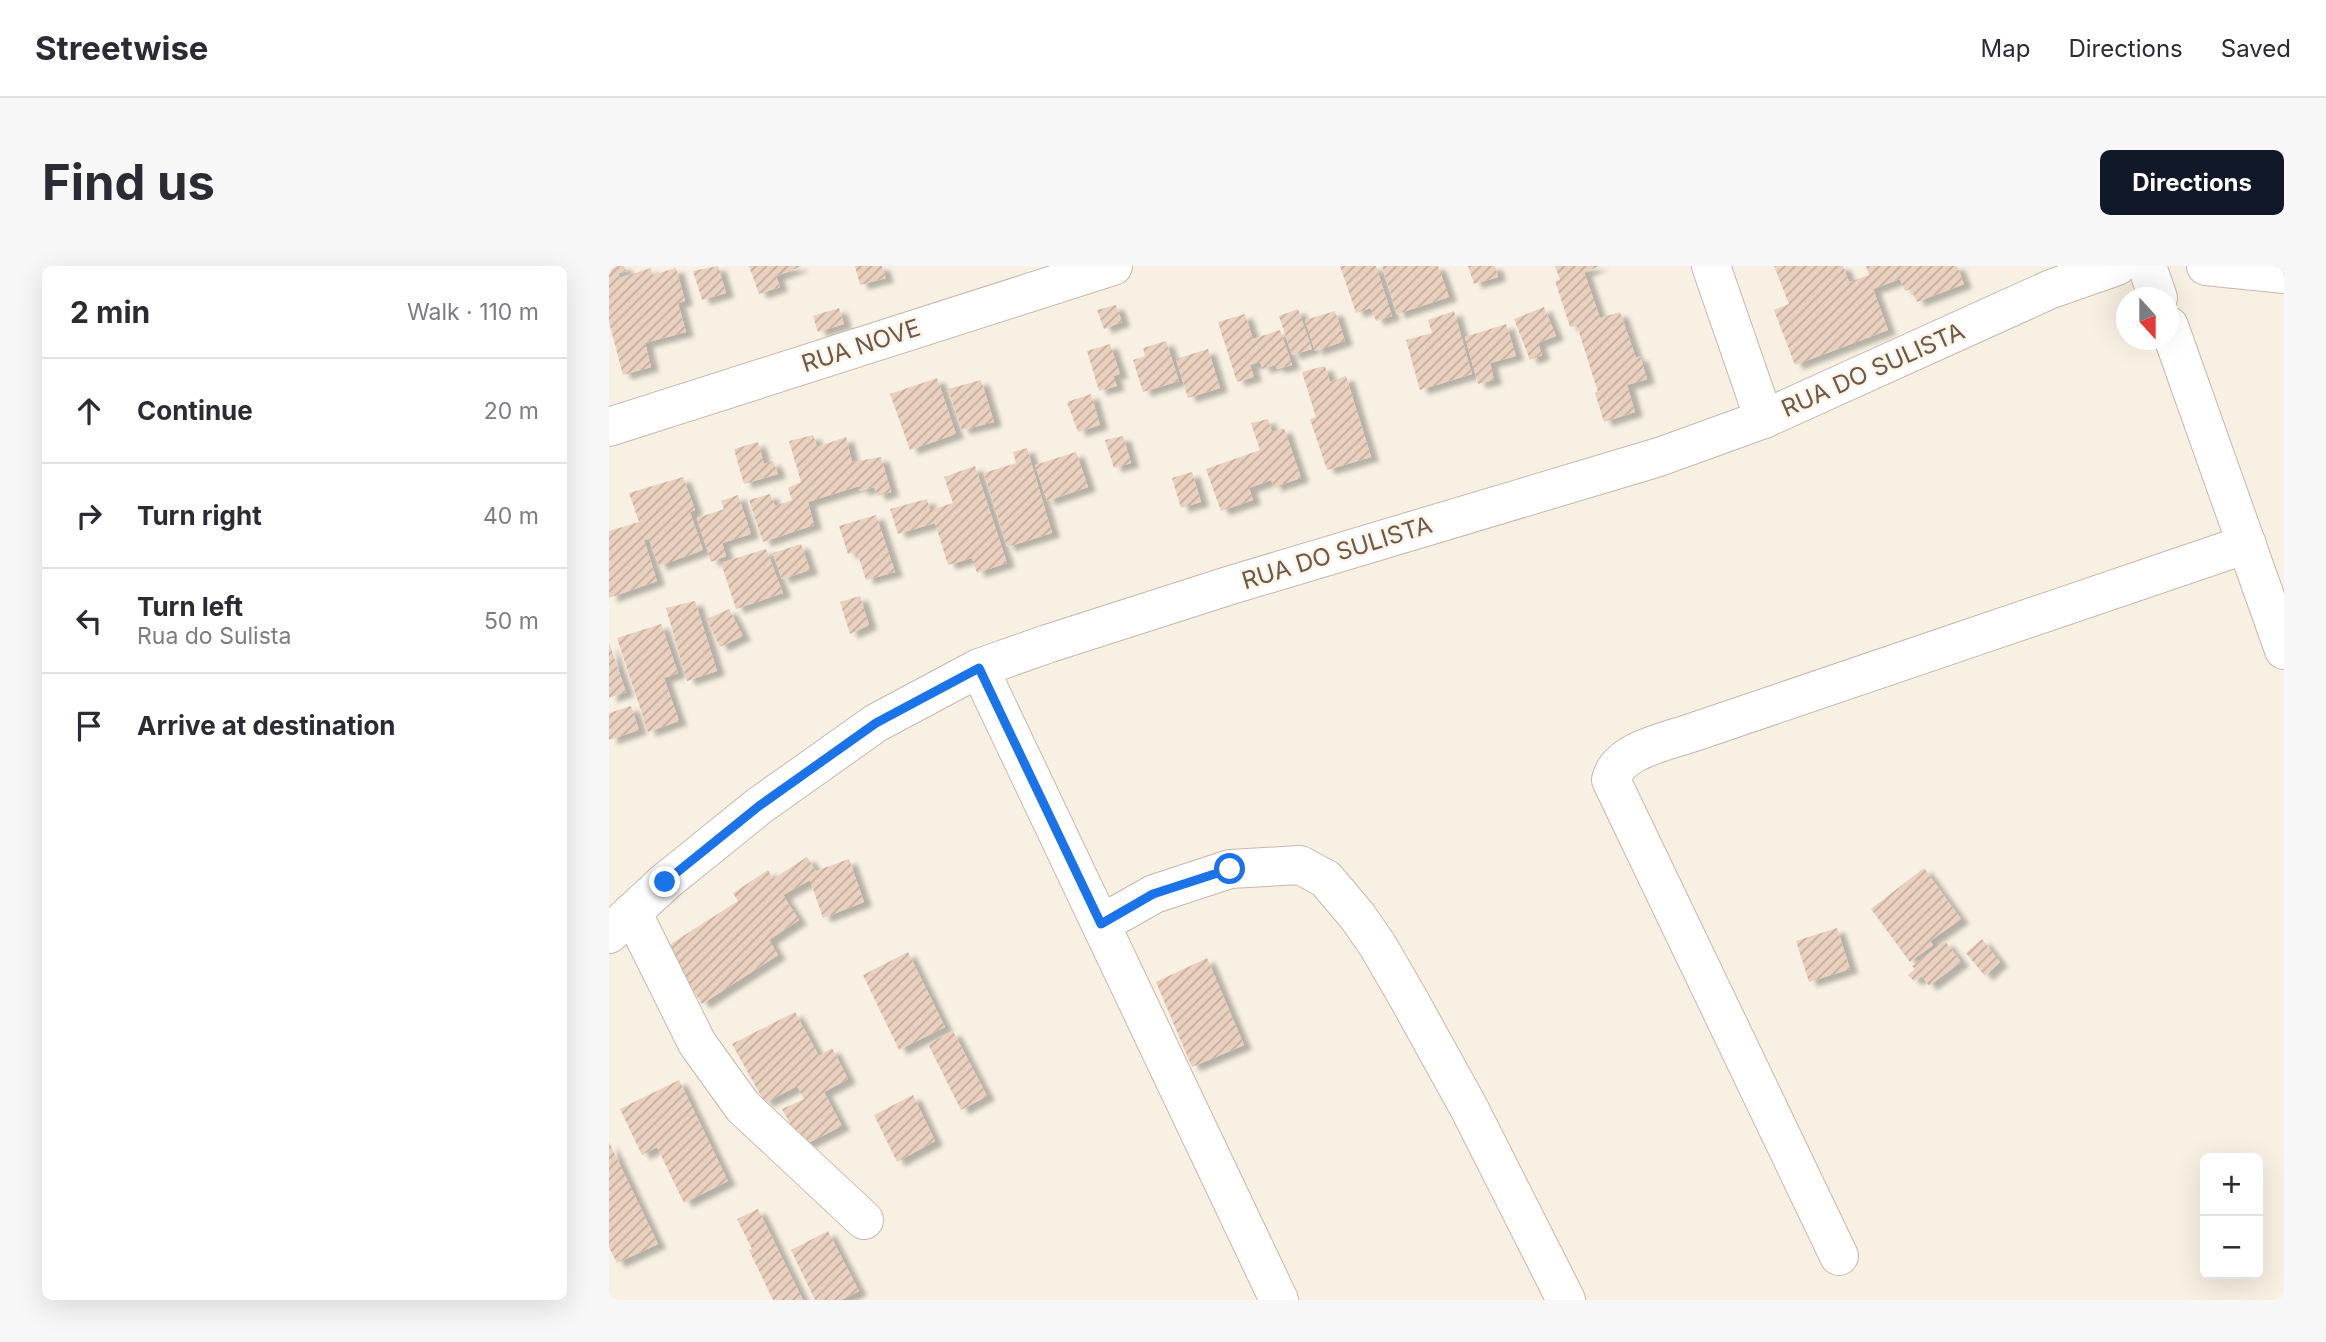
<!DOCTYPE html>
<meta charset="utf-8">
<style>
body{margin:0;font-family:Inter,sans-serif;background:#f7f7f7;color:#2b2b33}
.controls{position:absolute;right:21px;bottom:21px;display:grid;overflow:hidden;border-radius:10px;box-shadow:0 7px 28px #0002}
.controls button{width:63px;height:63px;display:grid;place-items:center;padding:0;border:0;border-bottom:2px solid #e1e1e2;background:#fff;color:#2b2b33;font:35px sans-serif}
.compass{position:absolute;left:1507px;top:21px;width:63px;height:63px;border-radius:50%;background:#fff;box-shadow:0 7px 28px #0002;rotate:159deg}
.stop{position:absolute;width:21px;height:21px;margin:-16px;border:5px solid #1a73e8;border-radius:50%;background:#fff}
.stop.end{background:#1a73e8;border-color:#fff;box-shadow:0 2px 7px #0008}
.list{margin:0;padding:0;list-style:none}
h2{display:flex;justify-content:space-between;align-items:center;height:91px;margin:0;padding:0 28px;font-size:30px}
h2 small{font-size:23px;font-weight:400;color:#7c7c81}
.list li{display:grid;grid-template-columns:46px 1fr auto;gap:21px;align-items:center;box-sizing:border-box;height:105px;padding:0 28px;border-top:2px solid #e1e1e2}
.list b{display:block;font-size:26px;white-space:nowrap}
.list p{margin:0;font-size:23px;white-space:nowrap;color:#7c7c81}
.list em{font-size:23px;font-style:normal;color:#7c7c81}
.icon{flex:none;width:38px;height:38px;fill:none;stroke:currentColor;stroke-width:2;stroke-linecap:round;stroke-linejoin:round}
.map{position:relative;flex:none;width:1675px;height:1034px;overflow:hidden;border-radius:10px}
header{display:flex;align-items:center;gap:42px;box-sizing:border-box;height:98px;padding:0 35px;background:#fff;border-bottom:2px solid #e1e1e2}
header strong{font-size:33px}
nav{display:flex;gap:38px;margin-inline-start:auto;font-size:24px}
.intro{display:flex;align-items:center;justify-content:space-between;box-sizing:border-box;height:168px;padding:0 42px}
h1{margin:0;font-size:49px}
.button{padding:18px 32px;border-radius:10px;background:#111827;color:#fff;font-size:24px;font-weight:700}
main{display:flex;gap:42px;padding:0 42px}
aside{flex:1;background:#fff;border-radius:10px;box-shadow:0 7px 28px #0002}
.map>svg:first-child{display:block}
.building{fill:url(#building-hatch);filter:url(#shadow)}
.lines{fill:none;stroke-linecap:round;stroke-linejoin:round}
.minor-casing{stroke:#c7b8ab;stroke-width:40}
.tertiary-casing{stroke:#c7b8ab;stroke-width:40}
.minor{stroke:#fff;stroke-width:38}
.tertiary{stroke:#fff;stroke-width:38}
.route{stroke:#1a73e8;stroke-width:9}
.labels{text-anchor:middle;stroke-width:5;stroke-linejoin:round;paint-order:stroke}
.street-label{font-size:24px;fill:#6d584c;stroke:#fcf5e8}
</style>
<header>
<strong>Streetwise</strong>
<nav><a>Map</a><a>Directions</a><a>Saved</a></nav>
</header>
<div class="intro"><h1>Find us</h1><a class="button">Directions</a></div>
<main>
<aside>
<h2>2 min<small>Walk · 110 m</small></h2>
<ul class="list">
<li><svg class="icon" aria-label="ahead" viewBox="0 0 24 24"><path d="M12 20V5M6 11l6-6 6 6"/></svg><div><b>Continue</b></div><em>20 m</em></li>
<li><svg class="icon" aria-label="right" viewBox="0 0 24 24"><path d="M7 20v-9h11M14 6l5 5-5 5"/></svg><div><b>Turn right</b></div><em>40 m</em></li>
<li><svg class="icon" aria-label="left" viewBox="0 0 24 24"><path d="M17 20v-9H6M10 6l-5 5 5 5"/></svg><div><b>Turn left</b><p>Rua do Sulista</p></div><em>50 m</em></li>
<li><svg class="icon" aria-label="arrive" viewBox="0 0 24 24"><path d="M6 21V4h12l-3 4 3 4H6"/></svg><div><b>Arrive at destination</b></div></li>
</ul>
</aside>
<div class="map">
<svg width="1675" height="1034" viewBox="0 0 1675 1034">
<defs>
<pattern id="building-hatch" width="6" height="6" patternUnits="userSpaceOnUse" patternTransform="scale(1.75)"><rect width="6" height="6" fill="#ead0be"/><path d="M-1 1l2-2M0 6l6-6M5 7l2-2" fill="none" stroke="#c2ac9d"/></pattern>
<filter id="shadow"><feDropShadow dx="8" dy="4.5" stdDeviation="2" flood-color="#0004"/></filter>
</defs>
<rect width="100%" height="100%" fill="#f8f0e2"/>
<path class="building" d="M 0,0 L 15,0 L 17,5 L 9,7 L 10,12 L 42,2 L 43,9 L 67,2 L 76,35 L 69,37 L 77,66 L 36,77 L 42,101 L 14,109 L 0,56 Z
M 109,0 L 117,27 L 93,34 L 84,5 Z
M 140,0 L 193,0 L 167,10 L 171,21 L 150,28 Z
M 246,0 L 273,0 L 277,12 L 251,19 Z
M 731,0 L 767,0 L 783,50 L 767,55 L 762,42 L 747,47 Z
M 773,0 L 829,0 L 840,31 L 788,48 Z
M 859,0 L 886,0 L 889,11 L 865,18 Z
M 946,0 L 991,0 L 975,6 L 991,52 L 1011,46 L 1027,92 L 1031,90 L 1038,113 L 1018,119 L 1026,146 L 995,156 L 986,127 L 989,126 L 968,60 L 961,61 L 946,15 L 951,14 Z
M 1165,0 L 1234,0 L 1240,16 L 1260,9 L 1257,0 L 1348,0 L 1355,18 L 1308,36 L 1302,23 L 1296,25 L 1291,13 L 1264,23 L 1279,64 L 1186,99 L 1165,44 L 1180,38 Z
M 507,39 L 513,56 L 495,63 L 488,44 Z
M 935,41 L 947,70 L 929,77 L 933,89 L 921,94 L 905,53 Z
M 230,42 L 235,58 L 209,66 L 204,50 Z
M 689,43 L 703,83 L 683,89 L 670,50 Z
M 726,45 L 736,75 L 706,85 L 696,54 Z
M 845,45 L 863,108 L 811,124 L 797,74 L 823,67 L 819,54 Z
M 636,48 L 644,73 L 671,64 L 683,99 L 668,103 L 666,99 L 654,103 L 651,96 L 641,99 L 645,111 L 628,116 L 609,56 Z
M 897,58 L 907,90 L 881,97 L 885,114 L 869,118 L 856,71 Z
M 557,75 L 570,115 L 534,126 L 524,94 L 536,90 L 534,82 Z
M 501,78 L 511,108 L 504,110 L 508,120 L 490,125 L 478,85 Z
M 599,83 L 611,122 L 579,132 L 567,93 Z
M 716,100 L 721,116 L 737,110 L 762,191 L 718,204 L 701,153 L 707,151 L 693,106 Z
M 328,112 L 347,168 L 301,184 L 281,128 Z
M 372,114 L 385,156 L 353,164 L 339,123 Z
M 482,128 L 491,159 L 469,166 L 458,136 Z
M 659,153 L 663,166 L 675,162 L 692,212 L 665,221 L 662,214 L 640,222 L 644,234 L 612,245 L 597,203 L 651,184 L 642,157 Z
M 204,169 L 208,181 L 237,171 L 243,196 L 272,191 L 282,226 L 269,230 L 265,221 L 251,225 L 250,220 L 199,236 L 205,259 L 154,276 L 140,234 L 161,228 L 166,240 L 183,234 L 179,222 L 192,216 L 180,175 Z
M 514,170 L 522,197 L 505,202 L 496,174 Z
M 149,176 L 155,198 L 164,195 L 169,208 L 135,218 L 125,183 Z
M 418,182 L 443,267 L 398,281 L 375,207 L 407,197 L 404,186 Z
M 467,186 L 479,221 L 438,235 L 426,199 Z
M 366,200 L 398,297 L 368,307 L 363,292 L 339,299 L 326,257 L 289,268 L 281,243 L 318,233 L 321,244 L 344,237 L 335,211 Z
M 583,206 L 592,236 L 572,242 L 563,212 Z
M 74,211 L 86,244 L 81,246 L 94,284 L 50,300 L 40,273 L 35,274 L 48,315 L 0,332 L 0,265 L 30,256 L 20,227 Z
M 129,229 L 142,268 L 113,277 L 117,290 L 102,296 L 88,252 L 115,243 L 112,235 Z
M 267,249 L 286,306 L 257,314 L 248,286 L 239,288 L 230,260 Z
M 192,278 L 201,304 L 173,313 L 164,287 Z
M 157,283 L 174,327 L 127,343 L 112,297 Z
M 251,330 L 260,359 L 241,368 L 231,336 Z
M 86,335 L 108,405 L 78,415 L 57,342 Z
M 120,343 L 134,370 L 111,381 L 98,353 Z
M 52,358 L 69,407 L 55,412 L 70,455 L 39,466 L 8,372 Z
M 0,377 L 17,426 L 0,432 Z
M 22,440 L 30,464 L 0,474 L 0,447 Z
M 198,591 L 207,605 L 240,593 L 255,636 L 214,652 L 201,614 L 174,629 L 190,654 L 160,674 L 169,689 L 93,738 L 57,681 L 129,635 L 124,627 L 159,604 L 164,613 Z
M 1315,602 L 1352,653 L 1321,675 L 1324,679 L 1301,696 L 1262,643 Z
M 1228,662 L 1241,703 L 1200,716 L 1187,675 Z
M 1373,673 L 1391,696 L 1376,710 L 1357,687 Z
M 1336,675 L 1352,696 L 1320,720 L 1313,710 L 1305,715 L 1299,709 L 1306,703 L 1303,700 Z
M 299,686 L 336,761 L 290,784 L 254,709 Z
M 598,692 L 635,779 L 583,801 L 547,716 Z
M 186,746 L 210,790 L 223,782 L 239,813 L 215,826 L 233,860 L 193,880 L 173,843 L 195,833 L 188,820 L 156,837 L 123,778 Z
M 344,765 L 378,830 L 352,844 L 319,778 Z
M 70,814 L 119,915 L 75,937 L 48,881 L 33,889 L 11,843 Z
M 304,829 L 326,875 L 288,896 L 265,849 Z
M 0,876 L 49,978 L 8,997 L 0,981 Z
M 149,943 L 194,1034 L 164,1034 L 140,984 L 143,983 L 128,953 Z
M 219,965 L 250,1025 L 232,1034 L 206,1034 L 182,984 Z"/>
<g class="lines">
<defs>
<path id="minor" d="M 1102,0 L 1155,153
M 1538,0 L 1549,32
M 1560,60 L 1675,384
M 0,161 L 504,0
M 370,402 L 670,1034
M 23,646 L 88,777 L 134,841 L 255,954
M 492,658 L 545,628 L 621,603 L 691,599 L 717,613 L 749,651 L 769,680 L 798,730 L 860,842 L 957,1034
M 1230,990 L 1002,514 C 1009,483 1061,475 1088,465 L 1638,278"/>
<path id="tertiary" d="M 1597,0 L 1675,8
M 0,668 L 56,616 L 150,540 L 267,457 L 370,402 L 438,378 L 622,319 L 1050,191 L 1155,153 L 1442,23 L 1508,0"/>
</defs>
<use href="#minor" class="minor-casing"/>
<use href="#tertiary" class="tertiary-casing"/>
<use href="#minor" class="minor"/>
<use href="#tertiary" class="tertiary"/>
</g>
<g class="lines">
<path class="route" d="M 56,616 L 150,540 L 267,457 L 370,402 L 492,658 L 544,628 L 621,603"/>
</g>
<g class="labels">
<g class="street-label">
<text transform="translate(252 80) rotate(-18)" y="8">RUA NOVE</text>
<text transform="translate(1264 104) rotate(-24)" y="8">RUA DO SULISTA</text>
<text transform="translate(728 287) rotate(-17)" y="8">RUA DO SULISTA</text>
</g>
</g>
</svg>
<div class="controls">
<button>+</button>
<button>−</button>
</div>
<svg class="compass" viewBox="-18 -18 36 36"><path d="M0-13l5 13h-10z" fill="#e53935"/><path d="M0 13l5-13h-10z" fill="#7c7c81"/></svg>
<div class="stop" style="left:621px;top:603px"></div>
<div class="stop end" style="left:56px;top:616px"></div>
</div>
</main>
